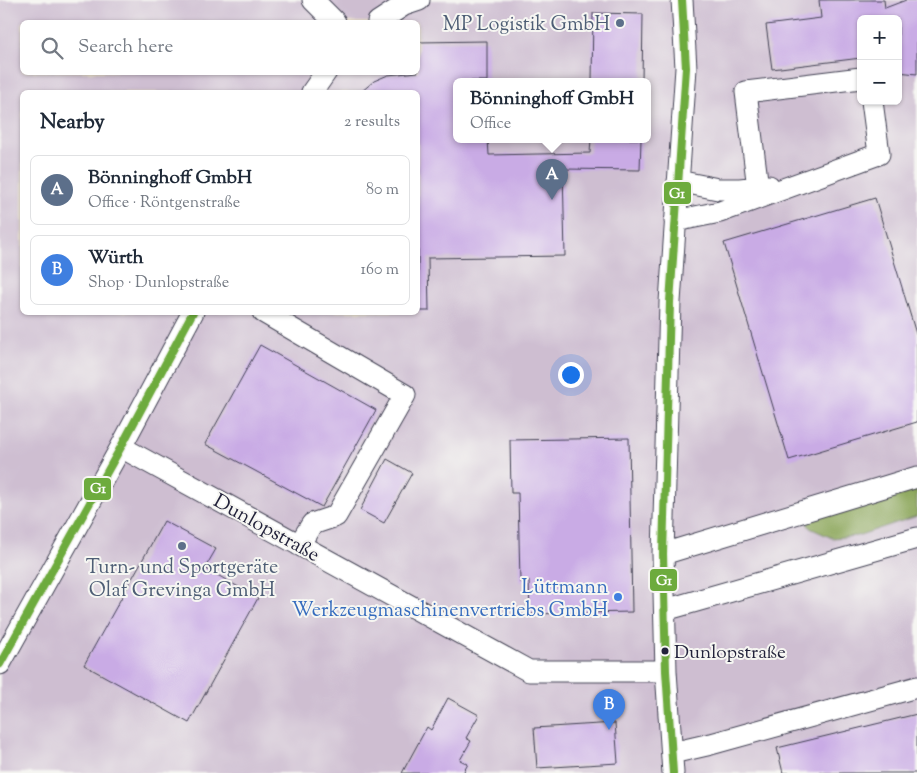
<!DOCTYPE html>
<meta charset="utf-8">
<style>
body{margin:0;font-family:"Sorts Mill Goudy",serif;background:#f2f2f3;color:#1f2937}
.controls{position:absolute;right:15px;top:15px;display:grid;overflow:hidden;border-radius:8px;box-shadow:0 1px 4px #0004}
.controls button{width:45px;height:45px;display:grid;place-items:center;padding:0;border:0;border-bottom:1px solid #e0e1e3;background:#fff;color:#1f2937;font:25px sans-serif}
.you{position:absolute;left:570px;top:374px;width:18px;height:18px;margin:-12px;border:4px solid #fff;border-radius:50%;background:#1a73e8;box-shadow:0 0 0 8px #1a73e833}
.badge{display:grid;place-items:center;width:32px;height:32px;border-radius:50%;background:#d93025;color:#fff;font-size:16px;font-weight:700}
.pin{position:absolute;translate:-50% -41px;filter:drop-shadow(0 1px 2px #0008)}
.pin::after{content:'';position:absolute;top:26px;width:18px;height:15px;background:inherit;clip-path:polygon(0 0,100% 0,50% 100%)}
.popup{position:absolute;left:453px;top:78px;width:198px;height:65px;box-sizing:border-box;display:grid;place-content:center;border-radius:8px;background:#fff;filter:drop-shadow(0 1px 4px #0005);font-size:16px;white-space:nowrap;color:#747a83}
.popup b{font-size:19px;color:#1f2937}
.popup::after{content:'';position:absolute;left:50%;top:100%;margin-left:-10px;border:10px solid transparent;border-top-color:#fff}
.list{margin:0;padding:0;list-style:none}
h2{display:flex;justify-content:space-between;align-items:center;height:65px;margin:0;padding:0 20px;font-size:21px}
h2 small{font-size:16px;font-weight:400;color:#747a83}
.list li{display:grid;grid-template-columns:32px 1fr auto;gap:15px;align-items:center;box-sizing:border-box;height:70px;margin:0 10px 10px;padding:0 10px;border:1px solid #e0e1e3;border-radius:8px}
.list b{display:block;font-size:19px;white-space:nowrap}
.list p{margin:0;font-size:16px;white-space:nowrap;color:#747a83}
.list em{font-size:16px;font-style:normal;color:#747a83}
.icon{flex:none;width:28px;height:28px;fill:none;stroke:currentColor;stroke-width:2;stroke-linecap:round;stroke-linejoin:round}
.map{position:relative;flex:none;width:917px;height:773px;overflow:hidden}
.search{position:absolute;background:#fff;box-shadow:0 1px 4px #0004;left:20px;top:20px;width:400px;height:55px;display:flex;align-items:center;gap:12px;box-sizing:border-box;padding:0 18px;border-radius:8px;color:#747a83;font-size:19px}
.panel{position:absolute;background:#fff;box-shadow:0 1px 4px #0004;left:20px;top:90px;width:400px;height:225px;border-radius:8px}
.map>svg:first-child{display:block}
.industrial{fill:#cebed1;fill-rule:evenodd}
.forest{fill:#89a456;stroke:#566348}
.building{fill:#c9abe5}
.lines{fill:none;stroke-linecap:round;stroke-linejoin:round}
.minor-casing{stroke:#414052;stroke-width:23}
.minor{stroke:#fff;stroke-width:21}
.bus-1-casing{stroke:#f6f6f2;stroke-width:11}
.bus-1{stroke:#6dab3d;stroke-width:8}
.service-dot{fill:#5c6f8a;stroke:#f6f6f2;stroke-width:2}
.shop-dot{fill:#3f7fe0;stroke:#f6f6f2;stroke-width:2}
.bus-dot{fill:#22223b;stroke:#f6f6f2;stroke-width:2}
.labels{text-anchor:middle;stroke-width:4;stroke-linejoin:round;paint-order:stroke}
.bus-label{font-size:19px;fill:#22223b;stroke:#f6f6f2;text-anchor:start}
.service-label{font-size:20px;fill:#4e5e75;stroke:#f6f6f2;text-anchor:end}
.street-label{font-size:20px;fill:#22223b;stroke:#f6f6f2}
.shop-label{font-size:20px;fill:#366cbe;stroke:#f6f6f2;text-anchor:end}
.line-badge{stroke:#f6f6f2;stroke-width:2}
.badge-label{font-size:14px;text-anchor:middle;font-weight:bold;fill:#fff}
</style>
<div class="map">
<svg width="917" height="773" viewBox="0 0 917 773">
<rect width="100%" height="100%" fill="#f6f6f2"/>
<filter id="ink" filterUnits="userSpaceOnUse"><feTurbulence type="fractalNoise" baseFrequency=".02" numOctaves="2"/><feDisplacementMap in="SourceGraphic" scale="10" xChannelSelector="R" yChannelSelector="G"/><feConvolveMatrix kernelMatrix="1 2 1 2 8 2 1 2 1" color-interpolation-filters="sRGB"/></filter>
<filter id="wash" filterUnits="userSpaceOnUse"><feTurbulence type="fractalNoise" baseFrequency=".0096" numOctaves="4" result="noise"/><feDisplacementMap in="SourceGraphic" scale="20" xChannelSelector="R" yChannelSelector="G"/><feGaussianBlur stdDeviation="1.12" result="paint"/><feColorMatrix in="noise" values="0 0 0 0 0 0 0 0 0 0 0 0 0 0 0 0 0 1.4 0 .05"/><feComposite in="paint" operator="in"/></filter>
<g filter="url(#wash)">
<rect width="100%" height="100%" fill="#f3e7d3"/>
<path class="industrial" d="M 0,0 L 917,0 L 917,773 L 0,773 ZM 861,19 L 898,19 L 898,101 L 861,101 ZM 22,22 L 418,22 L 418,72 L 22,72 ZM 457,81 L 647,81 L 647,139 L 457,139 ZM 22,92 L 418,92 L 418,312 L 22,312 Z"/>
<path class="forest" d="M 917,485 L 917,516 L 857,536 L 832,538 L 810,528 L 805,519 Z"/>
<g id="blocks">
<path class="building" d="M 819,0 L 884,0 L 885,8 L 906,0 L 917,0 L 917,74 L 898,72 L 898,19 L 861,19 L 861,58 L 772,69 L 766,25 L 821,18 Z
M 593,13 L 643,14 L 642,81 L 592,81 Z
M 487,41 L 487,81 L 457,81 L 457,139 L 488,139 L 489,155 L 590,153 L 591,139 L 641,139 L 640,170 L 563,169 L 565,256 L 428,258 L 429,311 L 418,311 L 418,92 L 361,92 L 374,81 L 388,75 L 418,72 L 418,42 Z
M 875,198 L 917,337 L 917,422 L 789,460 L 724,243 Z
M 260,345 L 376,410 L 322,507 L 205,444 Z
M 629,438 L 632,612 L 530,614 L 529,581 L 520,582 L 518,493 L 511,493 L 510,440 Z
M 387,459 L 412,473 L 384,523 L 360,510 Z
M 164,521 L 216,549 L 205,568 L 258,598 L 189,723 L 84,665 Z
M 448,698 L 479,715 L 466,738 L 471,741 L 460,760 L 468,764 L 463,773 L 402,773 L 427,727 L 431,730 Z
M 917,714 L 917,773 L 783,773 L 777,748 Z
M 615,723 L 618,763 L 537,768 L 534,728 Z"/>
</g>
</g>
<g filter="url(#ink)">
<use href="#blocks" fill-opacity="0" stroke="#414052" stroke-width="1"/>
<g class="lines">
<defs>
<path id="minor" d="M 313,0 L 335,22
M 378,22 L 404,5 L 419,0
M 312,92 L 326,72
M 678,181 L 718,189 L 740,189 L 769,186
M 758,188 L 746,92 L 861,78
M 675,221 L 720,212 L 879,154 L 872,101
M 263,312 L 405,395 L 336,516 L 312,524 L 299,545
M 121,447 L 529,671 L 666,671
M 663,554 L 917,477
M 665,610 L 917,538
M 0,664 L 121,447 L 193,312
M 672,753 L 711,744 L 917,687
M 673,773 L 666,671 L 663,554 L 670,302 L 686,68 L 682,0"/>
</defs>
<use href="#minor" class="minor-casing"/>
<use href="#minor" class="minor"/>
<defs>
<path id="bus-1" d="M 0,664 L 121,447 L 193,312
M 673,773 L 666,671 L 663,554 L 670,302 L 686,68 L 682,0"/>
</defs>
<use href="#bus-1" class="bus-1-casing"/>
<use href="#bus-1" class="bus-1"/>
</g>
</g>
<g class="service-dot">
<circle cx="620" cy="23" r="5"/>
<circle cx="182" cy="546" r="5"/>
</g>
<circle class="shop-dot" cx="618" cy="597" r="5"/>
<circle class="bus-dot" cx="665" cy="651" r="4.5"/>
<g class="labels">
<g class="bus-label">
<text x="674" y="658">Dunlopstraße</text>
</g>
<g class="service-label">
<text x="610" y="30">MP Logistik GmbH</text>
<text x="182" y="573" text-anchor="middle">Turn- und Sportgeräte<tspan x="182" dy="23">Olaf Grevinga GmbH</tspan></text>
</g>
<g class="street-label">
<text transform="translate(267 527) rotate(29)" y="7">Dunlopstraße</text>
</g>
<g class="shop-label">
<text x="608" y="593">Lüttmann<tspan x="608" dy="23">Werkzeugmaschinenvertriebs GmbH</tspan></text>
</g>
</g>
<g class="line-badge">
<rect x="663" y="181" width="29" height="24" rx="5" fill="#6dab3d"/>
<rect x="83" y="477" width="29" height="24" rx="5" fill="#6dab3d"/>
<rect x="649" y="568" width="29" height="24" rx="5" fill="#6dab3d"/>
</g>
<g class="badge-label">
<text x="677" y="198">G1</text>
<text x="98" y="493">G1</text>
<text x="664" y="585">G1</text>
</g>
</svg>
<div class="controls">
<button>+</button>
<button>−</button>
</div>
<div class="you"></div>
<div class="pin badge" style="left:552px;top:200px;background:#5c6f8a">A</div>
<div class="popup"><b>Bönninghoff GmbH</b>Office</div>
<div class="pin badge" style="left:609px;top:730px;background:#3f7fe0">B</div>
<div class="search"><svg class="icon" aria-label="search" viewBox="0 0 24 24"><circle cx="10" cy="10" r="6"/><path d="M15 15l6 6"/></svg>Search here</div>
<section class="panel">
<h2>Nearby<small>2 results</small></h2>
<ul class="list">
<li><span class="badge" style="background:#5c6f8a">A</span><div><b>Bönninghoff GmbH</b><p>Office · Röntgenstraße</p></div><em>80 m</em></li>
<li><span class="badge" style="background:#3f7fe0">B</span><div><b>Würth</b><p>Shop · Dunlopstraße</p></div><em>160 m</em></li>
</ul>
</section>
</div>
